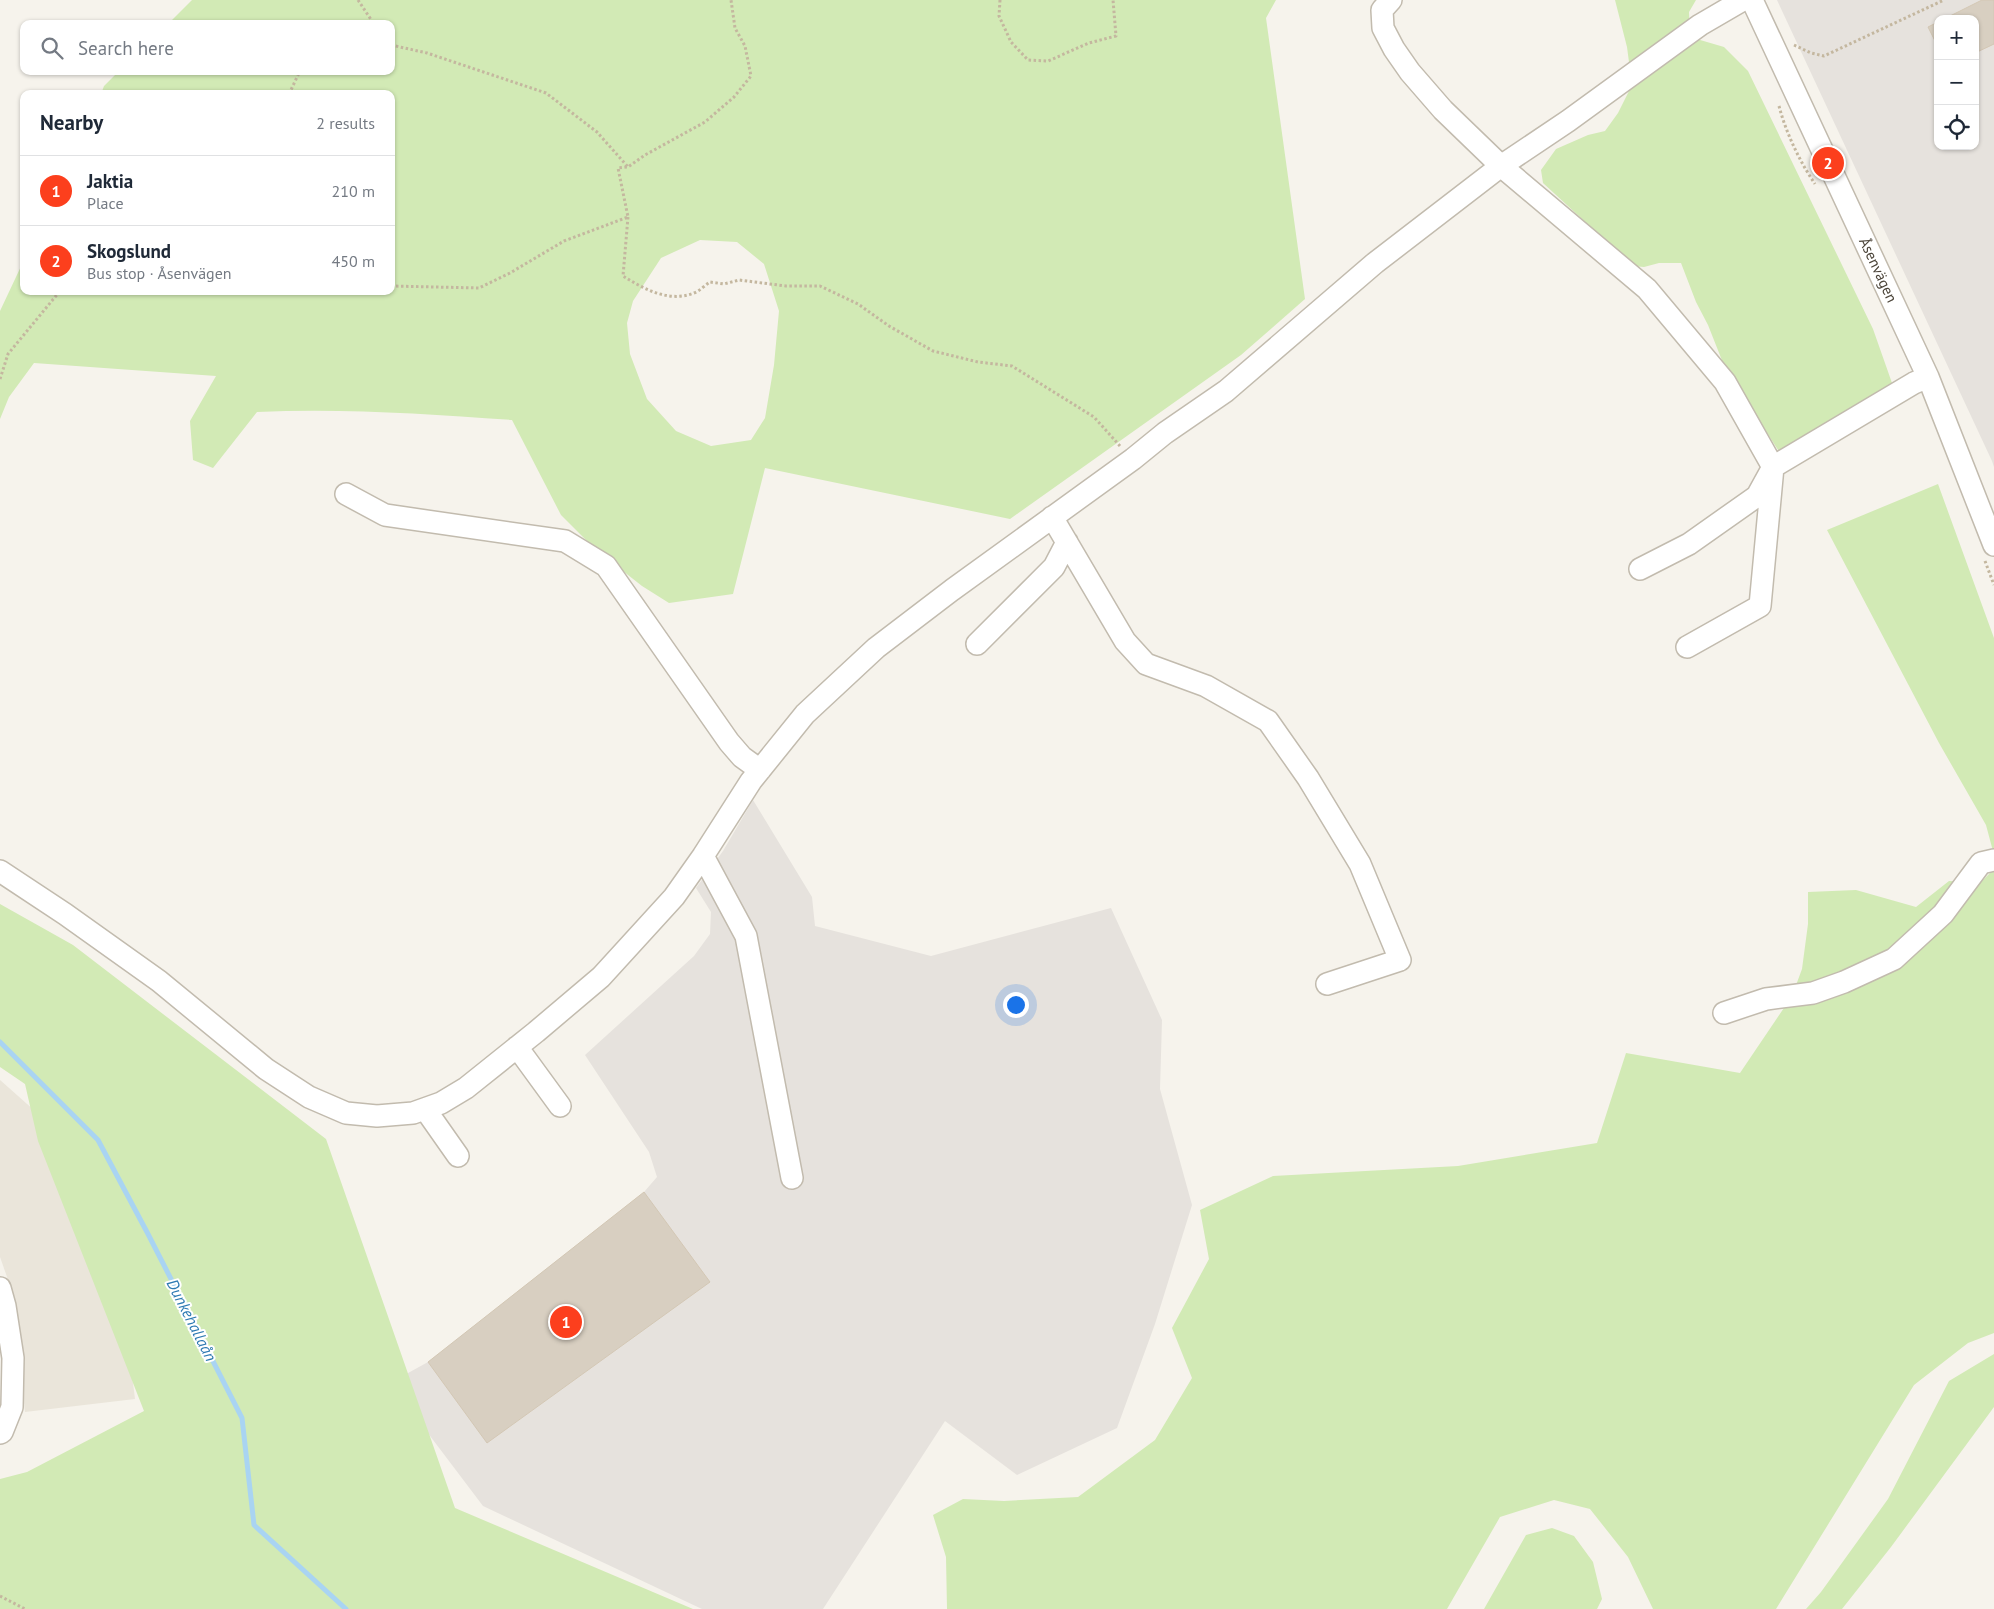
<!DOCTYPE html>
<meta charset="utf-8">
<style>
body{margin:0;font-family:"PT Sans",sans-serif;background:#f6f6f7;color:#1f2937}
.controls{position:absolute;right:15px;top:15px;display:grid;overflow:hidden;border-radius:10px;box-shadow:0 1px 4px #0004}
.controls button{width:45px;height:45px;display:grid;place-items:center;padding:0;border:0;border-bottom:1px solid #e0e1e3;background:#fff;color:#1f2937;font:25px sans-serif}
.you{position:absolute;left:1015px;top:1004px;width:18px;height:18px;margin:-12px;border:4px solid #fff;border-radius:50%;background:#1a73e8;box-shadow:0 0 0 8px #1a73e833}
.badge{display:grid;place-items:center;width:32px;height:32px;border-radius:50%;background:#fc3f1d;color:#fff;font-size:16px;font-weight:700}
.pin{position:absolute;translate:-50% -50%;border:2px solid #fff;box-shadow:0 1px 5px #0006}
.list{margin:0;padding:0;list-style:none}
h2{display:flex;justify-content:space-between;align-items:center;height:65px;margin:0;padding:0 20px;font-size:21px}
h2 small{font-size:16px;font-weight:400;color:#747a83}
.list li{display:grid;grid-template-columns:32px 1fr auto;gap:15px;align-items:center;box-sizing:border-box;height:70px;padding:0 20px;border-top:1px solid #e0e1e3}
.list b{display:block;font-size:19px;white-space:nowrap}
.list p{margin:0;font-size:16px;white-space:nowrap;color:#747a83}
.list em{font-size:16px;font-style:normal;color:#747a83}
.icon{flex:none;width:28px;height:28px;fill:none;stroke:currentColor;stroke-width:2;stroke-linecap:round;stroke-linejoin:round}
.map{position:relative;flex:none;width:1994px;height:1609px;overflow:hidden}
.search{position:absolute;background:#fff;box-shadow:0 1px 4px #0004;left:20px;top:20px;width:375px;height:55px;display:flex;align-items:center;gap:12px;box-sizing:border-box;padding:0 18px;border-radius:10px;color:#747a83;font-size:19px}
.panel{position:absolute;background:#fff;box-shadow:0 1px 4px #0004;left:20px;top:90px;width:375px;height:205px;border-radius:10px}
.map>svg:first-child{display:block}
.residential{fill:#eae5da}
.industrial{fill:#e6e2dd;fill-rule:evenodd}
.green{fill:#d2eab5;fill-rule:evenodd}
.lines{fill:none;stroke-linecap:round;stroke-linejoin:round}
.stream{stroke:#a9d4f2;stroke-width:5}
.building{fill:#d8cfc1;stroke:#d3c7b4}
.minor-casing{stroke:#c2bbae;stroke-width:24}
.path{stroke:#c4b79f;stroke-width:3;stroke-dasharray:2.5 2.5;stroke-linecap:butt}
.minor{stroke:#fff;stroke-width:21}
.labels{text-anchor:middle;stroke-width:4;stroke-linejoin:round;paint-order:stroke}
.street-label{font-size:15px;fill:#4b4439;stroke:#fff}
.water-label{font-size:16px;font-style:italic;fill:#2e7ab2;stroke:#fff}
</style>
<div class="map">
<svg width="1994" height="1609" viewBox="0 0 1994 1609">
<rect width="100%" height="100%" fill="#f6f3ec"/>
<path class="residential" d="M 0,1080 L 107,1175 L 135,1399 L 25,1412 L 12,1291 L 0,1257 Z"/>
<path class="industrial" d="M 1777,0 L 1994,0 L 1994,467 L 1992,461 ZM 1938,19 L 1975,19 L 1975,146 L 1938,146 Z
M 753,800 L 812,897 L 815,926 L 931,956 L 1111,908 L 1162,1020 L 1160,1089 L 1192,1205 L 1155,1324 L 1117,1428 L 1017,1475 L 945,1421 L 823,1609 L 702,1609 L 483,1506 L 390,1383 L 428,1362 L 644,1192 L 657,1177 L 649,1152 L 585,1055 L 694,956 L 710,934 L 711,912 L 696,888 L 723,851 Z"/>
<path class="green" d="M 192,0 L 1276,0 L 1266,18 L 1305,299 L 1241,355 L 1010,519 L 765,468 L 733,594 L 669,603 L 642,586 L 595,549 L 561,515 L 512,420 C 427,414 342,408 257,412 L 213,468 L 193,460 L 190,421 L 216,376 L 34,363 L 9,397 L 0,419 L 0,311 L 24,260 L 24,291 L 391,291 L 391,94 L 101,94 L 104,86 L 119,71 L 391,71 L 391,24 L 168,24 ZM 700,240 L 737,242 L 764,264 L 779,311 L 774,365 L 765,418 L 751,440 L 711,446 L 676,431 L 647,399 L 630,354 L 627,323 L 633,301 L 661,258 Z
M 1615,0 L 1696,0 L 1689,12 L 1690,37 L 1724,47 L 1748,71 L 1873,329 L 1892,383 L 1780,453 L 1725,368 L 1708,325 L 1696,302 L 1681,263 L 1659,263 L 1644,267 L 1633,266 L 1543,183 L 1541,170 L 1556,149 L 1588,135 L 1605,131 L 1618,113 L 1632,85 L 1627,47 Z
M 1938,484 L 1994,638 L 1994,855 L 1986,825 L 1939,743 L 1827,530 Z
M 1994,869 L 1994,1333 L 1968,1343 L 1914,1385 L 1776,1609 L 1653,1609 L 1628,1557 L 1590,1509 L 1554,1500 L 1500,1517 L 1447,1609 L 947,1609 L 946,1557 L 933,1515 L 963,1499 L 1004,1501 L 1078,1497 L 1155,1440 L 1192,1378 L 1172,1328 L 1209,1259 L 1200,1210 L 1273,1176 L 1458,1166 L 1597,1143 L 1626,1053 L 1740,1073 L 1792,996 L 1802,969 L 1808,924 L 1808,892 L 1856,890 L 1916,907 L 1949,881 L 1981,882 Z
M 0,904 L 73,945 L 326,1139 L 455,1508 L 693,1609 L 0,1609 L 0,1479 L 27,1472 L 144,1411 L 38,1141 L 25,1084 L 0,1067 Z
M 1994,1354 L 1994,1407 L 1891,1547 L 1842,1609 L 1806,1609 L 1821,1592 L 1888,1499 L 1949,1381 Z
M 1552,1528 L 1574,1536 L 1593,1562 L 1602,1599 L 1597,1609 L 1484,1609 L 1526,1535 Z"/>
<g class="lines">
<path class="stream" d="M 0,1042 L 98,1140 L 148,1234 L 242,1418 L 254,1525 L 346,1609"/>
</g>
<path class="building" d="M 1982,0 L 1994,0 L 1994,44 L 1975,53 L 1975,19 L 1944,19 Z
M 1938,22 L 1938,47 L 1928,27 Z
M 644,1192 L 710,1282 L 487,1443 L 428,1362 Z"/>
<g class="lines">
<defs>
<path id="minor" d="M 1391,0 L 1382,10 L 1383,28 L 1394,49 L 1410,72 L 1443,110 L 1501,166 L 1647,289 L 1725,382 L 1773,467 L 1757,496 L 1689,544 L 1640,569
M 1752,0 L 1928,377 L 1994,545
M 346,494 L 385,515 L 565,541 L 606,566 L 729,742 L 742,757 L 760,770
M 1052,517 L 1125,641 L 1146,664 L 1206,686 L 1268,721 L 1308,778 L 1360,864 L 1400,960 L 1327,984
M 977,644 L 1054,567 L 1067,542
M 1687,647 L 1760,606 L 1773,467 L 1914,383 L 1928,377
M 703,856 L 746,936 L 792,1178
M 0,871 L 65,914 L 159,981 L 266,1069 L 309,1097 L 346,1113 L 377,1116 L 413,1113 L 441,1103 L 466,1088 L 536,1032 L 601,977 L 674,897 L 703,856 L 751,781 L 805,714 L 876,648 L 952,590 L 1133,459 L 1165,433 L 1226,391 L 1375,263 L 1501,166 L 1568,121 L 1700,25 L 1743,0
M 1724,1013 L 1766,999 L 1813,993 L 1844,982 L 1894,959 L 1943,914 L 1981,863 L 1994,860
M 517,1047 L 560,1106
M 425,1109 L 458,1156
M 0,1288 L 5,1306 L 13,1358 L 12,1407 L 2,1432 L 0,1433"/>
</defs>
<use href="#minor" class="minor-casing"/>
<path class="path" d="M 358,0 L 374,24
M 1000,0 L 999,16 L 1011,42 L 1028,60 L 1048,61 L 1089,43 L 1116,36 L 1113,0
M 391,45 L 427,53 L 546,93 L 597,132 L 628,167
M 1794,45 L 1811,53 L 1824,56 L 1944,0
M 289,94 L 300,71
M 1779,106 C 1786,133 1800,162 1815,184
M 628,217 L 623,276 C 644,289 669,303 694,293 C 700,291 705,285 710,282 L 724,284 L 739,280 L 786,286 L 820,286 L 858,304 L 889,326 L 933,351 L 978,362 L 1012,366 L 1094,417 L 1120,446
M 391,286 L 479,288 L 510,273 L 564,241 L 628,217 L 618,168 L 628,167 L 645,155 L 705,122 L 734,97 L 751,76 L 745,46 L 735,28 L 731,0
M 0,379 L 8,354 L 60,291
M 1985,561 L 1994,585
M 0,1596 L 25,1609"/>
<use href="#minor" class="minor"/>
</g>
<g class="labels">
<g class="street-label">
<text transform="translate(1878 270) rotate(65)" y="5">Åsenvägen</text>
</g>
<g class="water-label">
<text transform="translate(192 1320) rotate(63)" y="6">Dunkehallaån</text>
</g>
</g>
</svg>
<div class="controls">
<button>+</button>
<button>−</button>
<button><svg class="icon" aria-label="locate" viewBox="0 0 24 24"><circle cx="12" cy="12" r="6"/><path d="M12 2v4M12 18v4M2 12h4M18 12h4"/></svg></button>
</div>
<div class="you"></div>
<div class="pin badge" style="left:566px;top:1322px">1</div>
<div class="pin badge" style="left:1828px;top:163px">2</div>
<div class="search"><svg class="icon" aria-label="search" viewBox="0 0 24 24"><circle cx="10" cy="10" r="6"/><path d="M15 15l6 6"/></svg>Search here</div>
<section class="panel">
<h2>Nearby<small>2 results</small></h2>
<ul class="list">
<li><span class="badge">1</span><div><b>Jaktia</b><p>Place</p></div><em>210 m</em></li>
<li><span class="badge">2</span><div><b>Skogslund</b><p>Bus stop · Åsenvägen</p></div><em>450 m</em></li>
</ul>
</section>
</div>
